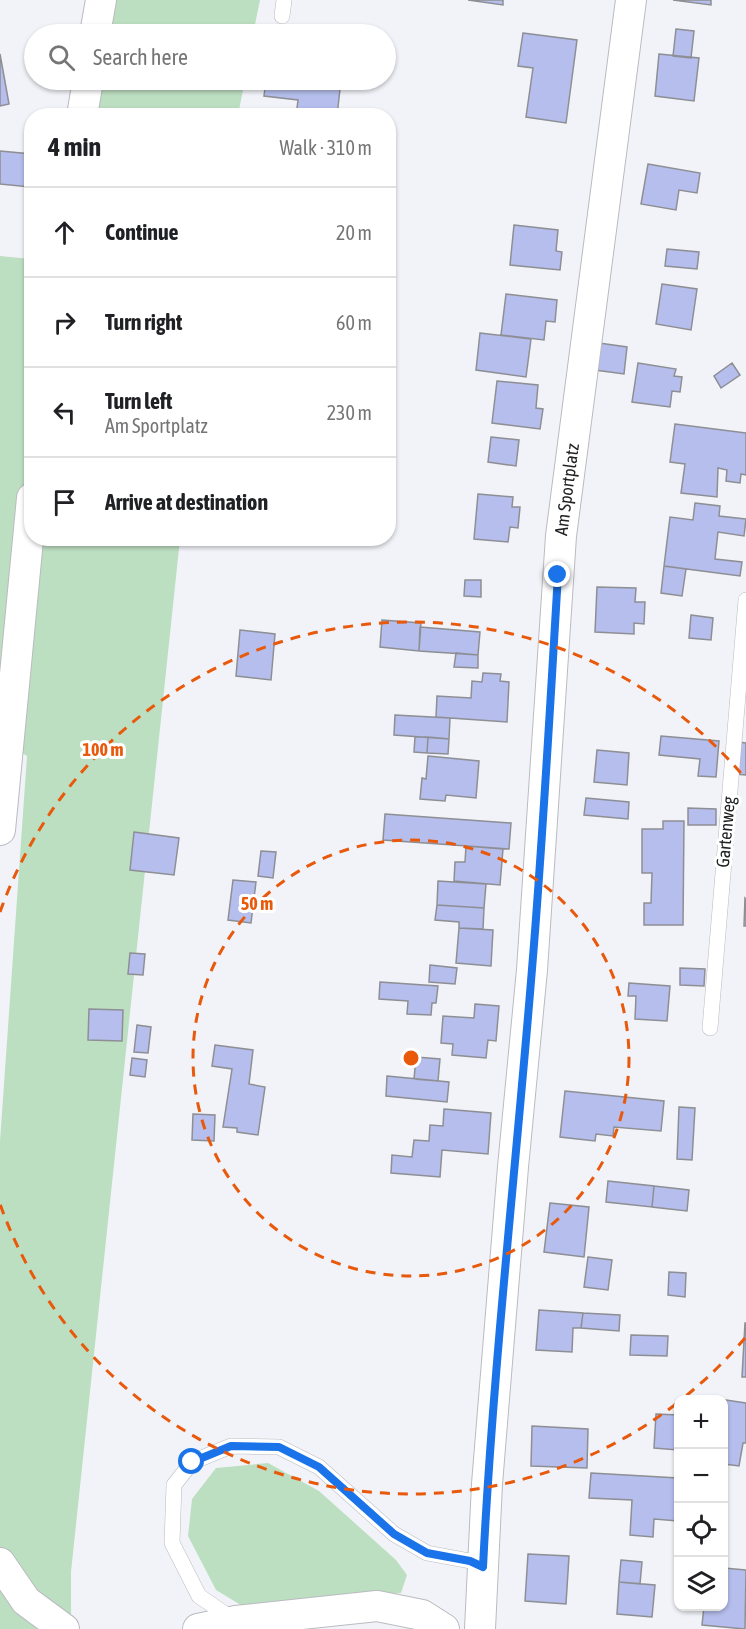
<!DOCTYPE html>
<meta charset="utf-8">
<style>
body{margin:0;font-family:"Asap Condensed",sans-serif;background:#f6f6f6;color:#202124}
.controls{position:absolute;right:18px;bottom:18px;display:grid;overflow:hidden;border-radius:12px;box-shadow:0 2px 4px #0004}
.controls button{width:54px;height:54px;display:grid;place-items:center;padding:0;border:0;border-bottom:2px solid #e0e0e0;background:#fff;color:#202124;font:30px sans-serif}
.stop{position:absolute;width:18px;height:18px;margin:-14px;border:4px solid #1a73e8;border-radius:50%;background:#fff}
.stop.end{background:#1a73e8;border-color:#fff;box-shadow:0 2px 6px #0008}
.list{margin:0;padding:0;list-style:none}
h2{display:flex;justify-content:space-between;align-items:center;height:78px;margin:0;padding:0 24px;font-size:26px}
h2 small{font-size:20px;font-weight:400;color:#757577}
.list li{display:grid;grid-template-columns:39px 1fr auto;gap:18px;align-items:center;box-sizing:border-box;height:90px;padding:0 24px;border-top:2px solid #e0e0e0}
.list b{display:block;font-size:22px;white-space:nowrap}
.list p{margin:0;font-size:20px;white-space:nowrap;color:#757577}
.list em{font-size:20px;font-style:normal;color:#757577}
.icon{flex:none;width:33px;height:33px;fill:none;stroke:currentColor;stroke-width:2;stroke-linecap:round;stroke-linejoin:round}
.map{position:relative;flex:none;width:746px;height:1629px;overflow:hidden}
.search{position:absolute;background:#fff;box-shadow:0 2px 4px #0004;left:24px;top:24px;width:372px;height:66px;display:flex;align-items:center;gap:15px;box-sizing:border-box;padding:0 21px;border-radius:33px;color:#757577;font-size:22px}
.panel{position:absolute;background:#fff;box-shadow:0 2px 4px #0004;left:24px;top:108px;width:372px;height:438px;border-radius:24px}
.map>svg:first-child{display:block}
.green{fill:#bddfc1}
.building{fill:#b5beec;stroke:#8e8f94;stroke-width:1.5}
.lines{fill:none;stroke-linecap:round;stroke-linejoin:round}
.lane-casing{stroke:#babbc0;stroke-width:16}
.street-casing{stroke:#babbc0;stroke-width:32}
.lane{stroke:#fff;stroke-width:15}
.street{stroke:#fff;stroke-width:30}
.route{stroke:#1a73e8;stroke-width:8}
.ring{fill:none;stroke:#e8590c;stroke-width:3;stroke-dasharray:10 8}
.labels{text-anchor:middle;stroke-width:6;stroke-linejoin:round;paint-order:stroke}
.street-label{font-size:18px;fill:#212224;stroke:#fff}
.centre{fill:#e8590c;stroke:#fff;stroke-width:3}
.ring-label{font-size:18px;text-anchor:middle;font-weight:bold;fill:#e8590c;stroke:#fff;stroke-width:6;stroke-linejoin:round;paint-order:stroke}
</style>
<div class="map">
<svg width="746" height="1629" viewBox="0 0 746 1629">
<rect width="100%" height="100%" fill="#f2f3f8"/>
<path class="green" d="M 116,0 L 260,0 L 253,34 L 110,34 Z
M 103,80 L 245,80 L 238,115 L 97,116 Z
M 0,256 L 31,259 L 32,538 L 180,539 L 71,1572 L 71,1629 L 0,1629 L 0,1141 L 27,756 L 0,740 Z
M 268,1463 L 319,1491 L 396,1560 L 407,1575 L 401,1593 L 244,1607 L 216,1590 L 188,1536 L 192,1499 L 216,1468 Z"/>
<path class="building" d="M 468,0 L 503,0 L 503,5 Z
M 673,0 L 711,0 L 711,5 Z
M 676,29 L 694,31 L 691,58 L 673,56 Z
M 523,33 L 577,40 L 566,123 L 526,117 L 533,68 L 518,66 Z
M 0,54 L 9,104 L 0,106 Z
M 659,54 L 699,58 L 694,101 L 655,96 Z
M 266,80 L 341,80 L 337,116 L 296,116 L 298,100 L 264,96 Z
M 0,151 L 32,154 L 30,187 L 0,184 Z
M 648,164 L 700,173 L 697,193 L 679,190 L 676,210 L 641,204 Z
M 514,225 L 558,230 L 556,251 L 562,252 L 560,270 L 510,265 Z
M 667,249 L 699,252 L 697,269 L 665,266 Z
M 662,284 L 697,289 L 691,330 L 656,324 Z
M 506,294 L 557,300 L 555,322 L 546,321 L 544,340 L 501,335 Z
M 480,333 L 531,339 L 526,377 L 476,370 Z
M 599,343 L 627,347 L 624,374 L 595,370 Z
M 638,363 L 676,369 L 674,376 L 682,377 L 680,392 L 672,391 L 670,407 L 632,402 Z
M 732,363 L 740,375 L 721,388 L 714,376 Z
M 497,381 L 538,385 L 536,408 L 543,409 L 540,429 L 492,423 Z
M 675,424 L 746,433 L 746,475 L 741,474 L 740,483 L 726,481 L 727,470 L 718,468 L 717,497 L 681,493 L 685,464 L 670,462 Z
M 491,437 L 519,440 L 516,466 L 488,462 Z
M 478,494 L 513,497 L 512,507 L 520,507 L 518,528 L 510,527 L 508,542 L 474,539 Z
M 695,503 L 720,506 L 719,516 L 746,519 L 744,536 L 718,532 L 715,559 L 742,562 L 740,576 L 664,566 L 670,517 L 693,520 Z
M 664,566 L 686,569 L 682,596 L 661,593 Z
M 465,580 L 481,580 L 481,597 L 464,596 Z
M 597,587 L 636,588 L 635,602 L 645,602 L 644,624 L 634,623 L 634,634 L 595,632 Z
M 691,615 L 713,618 L 711,640 L 689,638 Z
M 382,620 L 421,623 L 419,651 L 380,647 Z
M 420,627 L 480,632 L 478,655 L 419,651 Z
M 240,630 L 275,634 L 271,680 L 236,676 Z
M 456,653 L 478,655 L 478,668 L 454,667 Z
M 483,673 L 501,674 L 500,681 L 509,682 L 507,722 L 436,717 L 437,696 L 471,698 L 472,681 L 482,682 Z
M 395,715 L 450,718 L 449,739 L 394,735 Z
M 661,736 L 719,741 L 716,777 L 698,776 L 700,759 L 659,755 Z
M 415,737 L 428,737 L 427,753 L 414,752 Z
M 428,737 L 449,739 L 448,754 L 427,753 Z
M 738,742 L 746,743 L 746,775 L 735,774 Z
M 597,750 L 629,753 L 627,785 L 594,782 Z
M 428,756 L 479,761 L 476,798 L 446,795 L 445,801 L 420,799 L 422,778 L 426,779 Z
M 586,798 L 629,802 L 628,819 L 584,815 Z
M 688,808 L 716,809 L 716,825 L 688,825 Z
M 385,814 L 511,823 L 509,849 L 383,840 Z
M 663,821 L 684,821 L 683,925 L 644,925 L 644,903 L 651,903 L 652,873 L 642,873 L 642,829 L 663,829 Z
M 134,832 L 179,838 L 174,875 L 130,870 Z
M 466,846 L 503,849 L 500,885 L 454,881 L 455,862 L 465,862 Z
M 261,851 L 276,852 L 273,878 L 258,876 Z
M 233,880 L 256,882 L 251,923 L 228,920 Z
M 438,881 L 486,884 L 484,908 L 437,905 Z
M 745,898 L 746,899 L 746,926 L 744,926 Z
M 437,905 L 484,908 L 483,929 L 459,928 L 459,922 L 435,920 Z
M 459,928 L 493,930 L 491,966 L 456,963 Z
M 130,953 L 145,954 L 143,975 L 128,974 Z
M 430,965 L 457,968 L 455,984 L 429,982 Z
M 680,968 L 705,969 L 704,986 L 680,985 Z
M 380,982 L 438,986 L 436,1003 L 432,1003 L 431,1015 L 407,1014 L 408,1001 L 379,999 Z
M 629,983 L 670,986 L 667,1021 L 635,1019 L 636,996 L 628,996 Z
M 475,1004 L 499,1006 L 496,1041 L 488,1040 L 486,1058 L 452,1055 L 453,1044 L 441,1043 L 443,1016 L 474,1018 Z
M 89,1009 L 123,1010 L 122,1041 L 88,1040 Z
M 137,1025 L 151,1027 L 148,1053 L 134,1052 Z
M 215,1045 L 253,1050 L 249,1084 L 265,1087 L 258,1135 L 237,1132 L 237,1128 L 223,1127 L 232,1069 L 212,1066 Z
M 416,1057 L 440,1059 L 438,1081 L 414,1079 Z
M 132,1058 L 147,1060 L 145,1077 L 130,1075 Z
M 387,1076 L 449,1082 L 447,1102 L 386,1096 Z
M 565,1091 L 664,1101 L 661,1131 L 614,1127 L 613,1136 L 596,1134 L 595,1141 L 560,1137 Z
M 679,1107 L 695,1108 L 692,1160 L 677,1159 Z
M 444,1109 L 491,1113 L 488,1154 L 442,1150 L 440,1177 L 391,1173 L 392,1155 L 412,1157 L 414,1140 L 429,1141 L 430,1125 L 443,1126 Z
M 193,1114 L 215,1115 L 214,1141 L 192,1140 Z
M 608,1181 L 654,1186 L 652,1207 L 606,1202 Z
M 654,1186 L 689,1190 L 687,1211 L 652,1207 Z
M 550,1203 L 589,1207 L 584,1257 L 544,1252 Z
M 588,1257 L 612,1260 L 608,1290 L 584,1287 Z
M 669,1272 L 686,1273 L 685,1297 L 668,1295 Z
M 539,1310 L 583,1313 L 581,1328 L 573,1328 L 572,1352 L 536,1350 Z
M 583,1313 L 620,1315 L 619,1331 L 581,1328 Z
M 745,1323 L 746,1323 L 746,1377 L 742,1377 Z
M 631,1335 L 668,1336 L 667,1356 L 630,1355 Z
M 726,1400 L 746,1403 L 746,1443 L 743,1443 L 739,1466 L 724,1464 L 724,1419 Z
M 656,1414 L 678,1415 L 678,1450 L 654,1448 Z
M 532,1426 L 588,1429 L 587,1468 L 531,1466 Z
M 591,1473 L 678,1478 L 678,1521 L 654,1519 L 653,1537 L 630,1535 L 632,1500 L 589,1498 Z
M 528,1554 L 569,1556 L 566,1604 L 525,1601 Z
M 621,1560 L 642,1562 L 640,1584 L 619,1582 Z
M 724,1568 L 746,1570 L 745,1629 L 702,1625 L 704,1606 L 724,1606 Z
M 619,1582 L 655,1585 L 652,1617 L 617,1614 Z"/>
<g class="lines">
<defs>
<path id="lane" d="M 282,16 L 284,0
M 710,1028 L 746,600
M 234,1620 L 199,1596 L 172,1543 L 174,1485 L 192,1462 L 231,1446 L 279,1447 L 319,1467 L 394,1534 L 427,1553 L 470,1561 L 483,1567"/>
<g id="street">
<path d="M 95,34 L 101,0"/>
<path d="M 82,116 L 88,80"/>
<path d="M 0,830 L 32,498"/>
<path d="M 0,1563 L 26,1601 L 64,1629"/>
<path d="M 198,1629 L 236,1621 L 377,1606 L 422,1615 L 444,1629"/>
<path id="s1" d="M 480,1629 L 487,1484 L 513,1167 L 532,970 L 561,536 L 631,0"/>
</g>
</defs>
<use href="#lane" class="lane-casing"/>
<use href="#street" class="street-casing"/>
<use href="#lane" class="lane"/>
<use href="#street" class="street"/>
</g>
<g class="lines">
<path class="route" d="M 192,1462 L 231,1446 L 279,1447 L 319,1467 L 394,1534 L 427,1553 L 470,1561 L 483,1567 C 493,1367 516,1168 532,969 C 543,838 550,706 558,575"/>
</g>
<g class="ring">
<circle cx="411" cy="1058" r="218"/>
<path d="M745 1338A436 436 0 0 1 682 1399M676 1404A436 436 0 0 1 0 1204M0 912A436 436 0 0 1 745 778"/>
</g>
<g class="labels">
<g class="street-label">
<text dy="6" stroke="none"><textPath href="#s1" startOffset="1143">Am Sportplatz</textPath></text>
<text transform="translate(726 832) rotate(-85)" y="6">Gartenweg</text>
</g>
</g>
<circle cx="411" cy="1058" r="9" class="centre"/>
<g class="ring-label">
<text x="103" y="756">100 m</text>
<text x="257" y="910">50 m</text>
</g>
</svg>
<div class="controls">
<button>+</button>
<button>−</button>
<button><svg class="icon" aria-label="locate" viewBox="0 0 24 24"><circle cx="12" cy="12" r="6"/><path d="M12 2v4M12 18v4M2 12h4M18 12h4"/></svg></button>
<button><svg class="icon" aria-label="layers" viewBox="0 0 24 24"><path d="M12 4l9 5-9 5-9-5zM3 14l9 5 9-5"/></svg></button>
</div>
<div class="stop" style="left:192px;top:1462px"></div>
<div class="stop end" style="left:558px;top:575px"></div>
<div class="search"><svg class="icon" aria-label="search" viewBox="0 0 24 24"><circle cx="10" cy="10" r="6"/><path d="M15 15l6 6"/></svg>Search here</div>
<section class="panel">
<h2>4 min<small>Walk · 310 m</small></h2>
<ul class="list">
<li><svg class="icon" aria-label="ahead" viewBox="0 0 24 24"><path d="M12 20V5M6 11l6-6 6 6"/></svg><div><b>Continue</b></div><em>20 m</em></li>
<li><svg class="icon" aria-label="right" viewBox="0 0 24 24"><path d="M7 20v-9h11M14 6l5 5-5 5"/></svg><div><b>Turn right</b></div><em>60 m</em></li>
<li><svg class="icon" aria-label="left" viewBox="0 0 24 24"><path d="M17 20v-9H6M10 6l-5 5 5 5"/></svg><div><b>Turn left</b><p>Am Sportplatz</p></div><em>230 m</em></li>
<li><svg class="icon" aria-label="arrive" viewBox="0 0 24 24"><path d="M6 21V4h12l-3 4 3 4H6"/></svg><div><b>Arrive at destination</b></div></li>
</ul>
</section>
</div>
